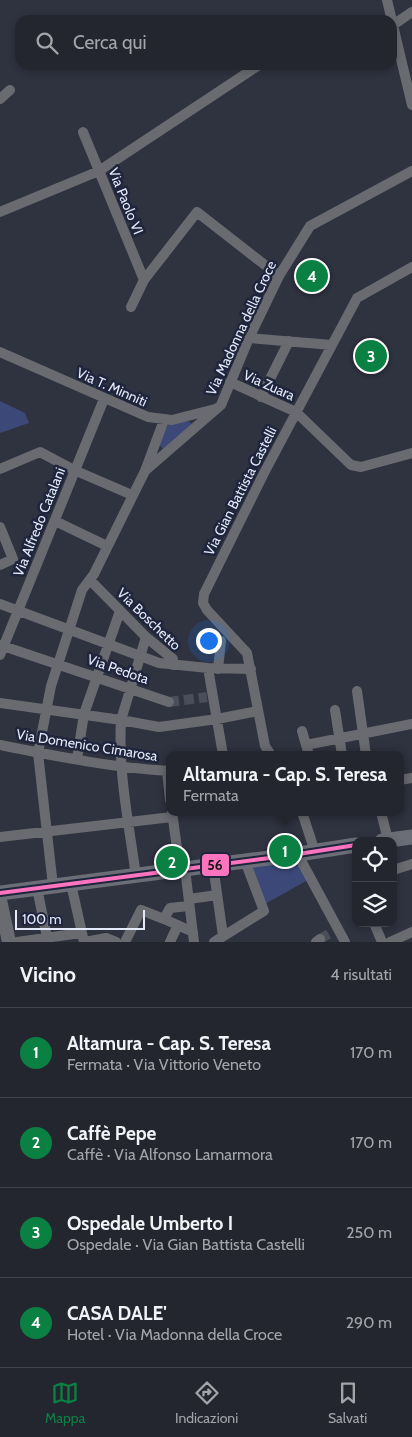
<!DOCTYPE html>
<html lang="it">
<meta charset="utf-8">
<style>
body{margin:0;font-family:Cabin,sans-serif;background:#2f323b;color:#f1f3f6}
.controls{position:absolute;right:15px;bottom:15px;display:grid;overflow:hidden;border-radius:10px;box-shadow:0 2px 8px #0003}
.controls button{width:45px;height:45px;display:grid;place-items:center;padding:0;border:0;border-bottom:1px solid #40434b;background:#23262f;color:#f1f3f6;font:25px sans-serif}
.scale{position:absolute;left:15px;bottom:12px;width:130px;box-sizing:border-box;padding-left:5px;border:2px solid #e4eaf9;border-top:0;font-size:14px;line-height:18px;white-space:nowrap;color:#e4eaf9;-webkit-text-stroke:4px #1e253c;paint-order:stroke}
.you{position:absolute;left:208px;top:640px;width:18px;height:18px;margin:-12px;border:4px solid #fff;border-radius:50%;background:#1a73e8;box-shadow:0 0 0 8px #1a73e833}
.badge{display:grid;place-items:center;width:32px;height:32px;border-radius:50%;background:#0b8043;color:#fff;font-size:16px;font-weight:700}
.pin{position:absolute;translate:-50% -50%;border:2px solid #fff;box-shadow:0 1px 5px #0006}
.popup{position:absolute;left:166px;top:751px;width:238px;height:65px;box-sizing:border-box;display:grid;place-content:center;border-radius:10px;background:#23262f;filter:drop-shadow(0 1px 4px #0005);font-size:16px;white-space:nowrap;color:#a3a5aa}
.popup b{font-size:19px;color:#f1f3f6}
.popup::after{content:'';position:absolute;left:50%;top:100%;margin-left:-10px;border:10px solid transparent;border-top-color:#23262f}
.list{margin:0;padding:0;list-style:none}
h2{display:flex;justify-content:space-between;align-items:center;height:65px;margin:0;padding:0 20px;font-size:21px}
h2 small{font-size:16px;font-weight:400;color:#a3a5aa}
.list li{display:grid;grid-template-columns:32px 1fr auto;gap:15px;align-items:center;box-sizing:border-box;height:90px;padding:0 20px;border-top:1px solid #40434b}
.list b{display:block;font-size:19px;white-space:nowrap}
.list p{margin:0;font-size:16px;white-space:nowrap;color:#a3a5aa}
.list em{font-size:16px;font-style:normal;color:#a3a5aa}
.icon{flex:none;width:28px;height:28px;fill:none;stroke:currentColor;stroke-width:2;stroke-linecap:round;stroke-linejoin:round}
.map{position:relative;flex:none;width:412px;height:942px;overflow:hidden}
.search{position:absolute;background:#23262f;box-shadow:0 2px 8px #0003;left:15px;right:15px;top:15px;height:55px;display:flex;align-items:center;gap:12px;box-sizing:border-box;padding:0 18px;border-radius:15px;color:#a3a5aa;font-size:19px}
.sheet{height:425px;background:#23262f}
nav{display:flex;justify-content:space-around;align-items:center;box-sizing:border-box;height:70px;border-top:1px solid #40434b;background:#23262f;font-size:14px;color:#a3a5aa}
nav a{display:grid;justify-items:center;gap:2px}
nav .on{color:#0b8043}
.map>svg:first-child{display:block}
.green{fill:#3c4878}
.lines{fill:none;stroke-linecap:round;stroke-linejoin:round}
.minor-tunnel{stroke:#4a4e5b;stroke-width:10;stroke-dasharray:10 5;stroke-linecap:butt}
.minor{stroke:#6a6b71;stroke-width:10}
.tertiary{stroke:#6a6b71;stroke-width:14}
.secondary{stroke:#6b6e76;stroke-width:15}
.bus-1-casing{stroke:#1e253c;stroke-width:8}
.bus-1{stroke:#fc73be;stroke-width:4}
.labels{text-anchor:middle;stroke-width:5;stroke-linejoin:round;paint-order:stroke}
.street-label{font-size:14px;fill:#e4eaf9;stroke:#1e253c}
.line-badge{stroke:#1e253c;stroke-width:2}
.pale-badge-label{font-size:14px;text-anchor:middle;font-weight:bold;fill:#111}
</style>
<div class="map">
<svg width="412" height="942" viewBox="0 0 412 942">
<rect width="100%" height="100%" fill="#2f323f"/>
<path class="green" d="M 0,401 L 25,413 L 29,423 L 0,433 Z
M 187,420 L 192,424 L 163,449 L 158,443 C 166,424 166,423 187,420 Z
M 296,859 L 308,880 L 265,904 L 251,867 Z"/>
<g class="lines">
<path class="minor-tunnel" d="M 169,702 L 207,697
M 320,939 L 332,932"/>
<path class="minor" d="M 387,0 L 412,105
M 393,25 L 412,12
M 0,99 L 10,90
M 83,132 L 144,280
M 0,212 L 99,171 L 259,65
M 131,307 L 144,280 L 197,212 L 279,276
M 249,338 L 332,345
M 0,352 L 148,417 L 172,420 L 215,409
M 230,382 L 296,412 L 351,465 L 361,467 L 412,453
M 261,397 L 289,341
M 0,469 L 40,452 L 74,470 L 132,495
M 146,470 L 221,405 L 249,338 L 279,276 L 310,226 L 412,171
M 55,521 L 107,546
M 0,527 L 13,559 L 0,565
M 90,580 L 146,637 L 173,659 L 173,665
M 0,604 L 159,663 L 208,668 L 251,669
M 0,645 L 169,702
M 0,655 L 104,399
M 208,668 L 223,755
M 218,669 L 221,641
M 357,691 L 366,755
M 0,703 L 121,720 L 159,727 L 217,719 L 258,711
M 335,710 L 342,755
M 302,731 L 309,755
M 0,745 C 55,756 114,768 170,771
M 306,745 L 412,724
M 271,755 L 265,746 L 247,653 L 207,610 L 203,603 L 204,594 L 264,473 L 357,298 L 412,267
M 77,759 L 84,714 L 120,611
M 167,771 L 170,800
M 400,780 L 412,778
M 172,812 L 180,870
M 302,812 L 315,852
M 381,812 L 388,840
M 0,837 L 172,817
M 298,855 L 345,942
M 213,865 L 223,936
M 185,869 L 194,942
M 393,870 L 412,864
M 136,876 C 129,825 118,772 121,720 L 146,637
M 71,884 L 84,942
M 53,886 L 38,753 L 51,686 L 82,590 L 94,574 L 145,471 L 164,420
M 37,888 L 48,942
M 189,899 L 217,895
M 189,906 L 170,908 L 164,919 L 193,932
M 374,923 L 382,942
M 17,942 L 81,933
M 85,942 L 106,938 L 116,942
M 125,942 L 141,910 L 164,919
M 170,942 L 178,925
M 214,942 L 264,911 L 245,861
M 316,942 L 320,939
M 390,942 L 412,932"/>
<path class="tertiary" d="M 0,900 L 9,942"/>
<path class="secondary" d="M 382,841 L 412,837
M 0,893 L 292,855 L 356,845"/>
<defs>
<path id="bus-1" d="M 0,893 L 292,855 L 356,845"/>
</defs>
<use href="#bus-1" class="bus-1-casing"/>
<use href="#bus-1" class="bus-1"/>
</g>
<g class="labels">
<g class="street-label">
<text transform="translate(126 201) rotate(68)" y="5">Via Paolo VI</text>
<text transform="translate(241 328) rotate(-65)" y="5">Via Madonna della Croce</text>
<text transform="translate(269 385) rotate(24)" y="5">Via Zuara</text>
<text transform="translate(112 387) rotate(24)" y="5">Via T. Minniti</text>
<text transform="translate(240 491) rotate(-63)" y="5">Via Gian Battista Castelli</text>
<text transform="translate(39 522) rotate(-68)" y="5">Via Alfredo Catalani</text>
<text transform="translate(149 619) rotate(44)" y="5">Via Boschetto</text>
<text transform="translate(118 669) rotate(19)" y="5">Via Pedota</text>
<text transform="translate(87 745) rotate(9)" y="5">Via Domenico Cimarosa</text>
</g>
</g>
<rect class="line-badge" x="201" y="853" width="29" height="24" rx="5" fill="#fc73be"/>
<g class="pale-badge-label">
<text x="215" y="870">56</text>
</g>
</svg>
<div class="controls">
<button><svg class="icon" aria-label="locate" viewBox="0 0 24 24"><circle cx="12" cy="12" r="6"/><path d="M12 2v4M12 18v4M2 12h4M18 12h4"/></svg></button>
<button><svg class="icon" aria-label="layers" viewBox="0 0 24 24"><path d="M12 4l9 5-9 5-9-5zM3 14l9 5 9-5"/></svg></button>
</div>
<div class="scale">100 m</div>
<div class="you"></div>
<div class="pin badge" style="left:285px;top:851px">1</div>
<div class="popup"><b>Altamura - Cap. S. Teresa</b>Fermata</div>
<div class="pin badge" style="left:172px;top:862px">2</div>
<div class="pin badge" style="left:371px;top:356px">3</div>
<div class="pin badge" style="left:312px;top:276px">4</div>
<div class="search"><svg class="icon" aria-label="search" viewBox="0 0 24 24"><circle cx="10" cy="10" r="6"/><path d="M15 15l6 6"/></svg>Cerca qui</div>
</div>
<section class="sheet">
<h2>Vicino<small>4 risultati</small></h2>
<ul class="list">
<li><span class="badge">1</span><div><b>Altamura - Cap. S. Teresa</b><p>Fermata · Via Vittorio Veneto</p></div><em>170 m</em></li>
<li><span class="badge">2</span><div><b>Caffè Pepe</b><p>Caffè · Via Alfonso Lamarmora</p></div><em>170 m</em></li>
<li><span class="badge">3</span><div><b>Ospedale Umberto I</b><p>Ospedale · Via Gian Battista Castelli</p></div><em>250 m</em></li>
<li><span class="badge">4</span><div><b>CASA DALE'</b><p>Hotel · Via Madonna della Croce</p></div><em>290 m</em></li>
</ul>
</section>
<nav>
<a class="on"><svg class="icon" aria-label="map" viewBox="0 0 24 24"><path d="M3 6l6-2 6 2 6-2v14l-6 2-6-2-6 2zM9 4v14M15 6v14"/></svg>Mappa</a>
<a><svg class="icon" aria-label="directions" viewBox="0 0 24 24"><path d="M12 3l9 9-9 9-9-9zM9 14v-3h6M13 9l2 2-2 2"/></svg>Indicazioni</a>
<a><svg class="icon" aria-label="saved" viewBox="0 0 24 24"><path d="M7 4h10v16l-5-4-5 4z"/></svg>Salvati</a>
</nav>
